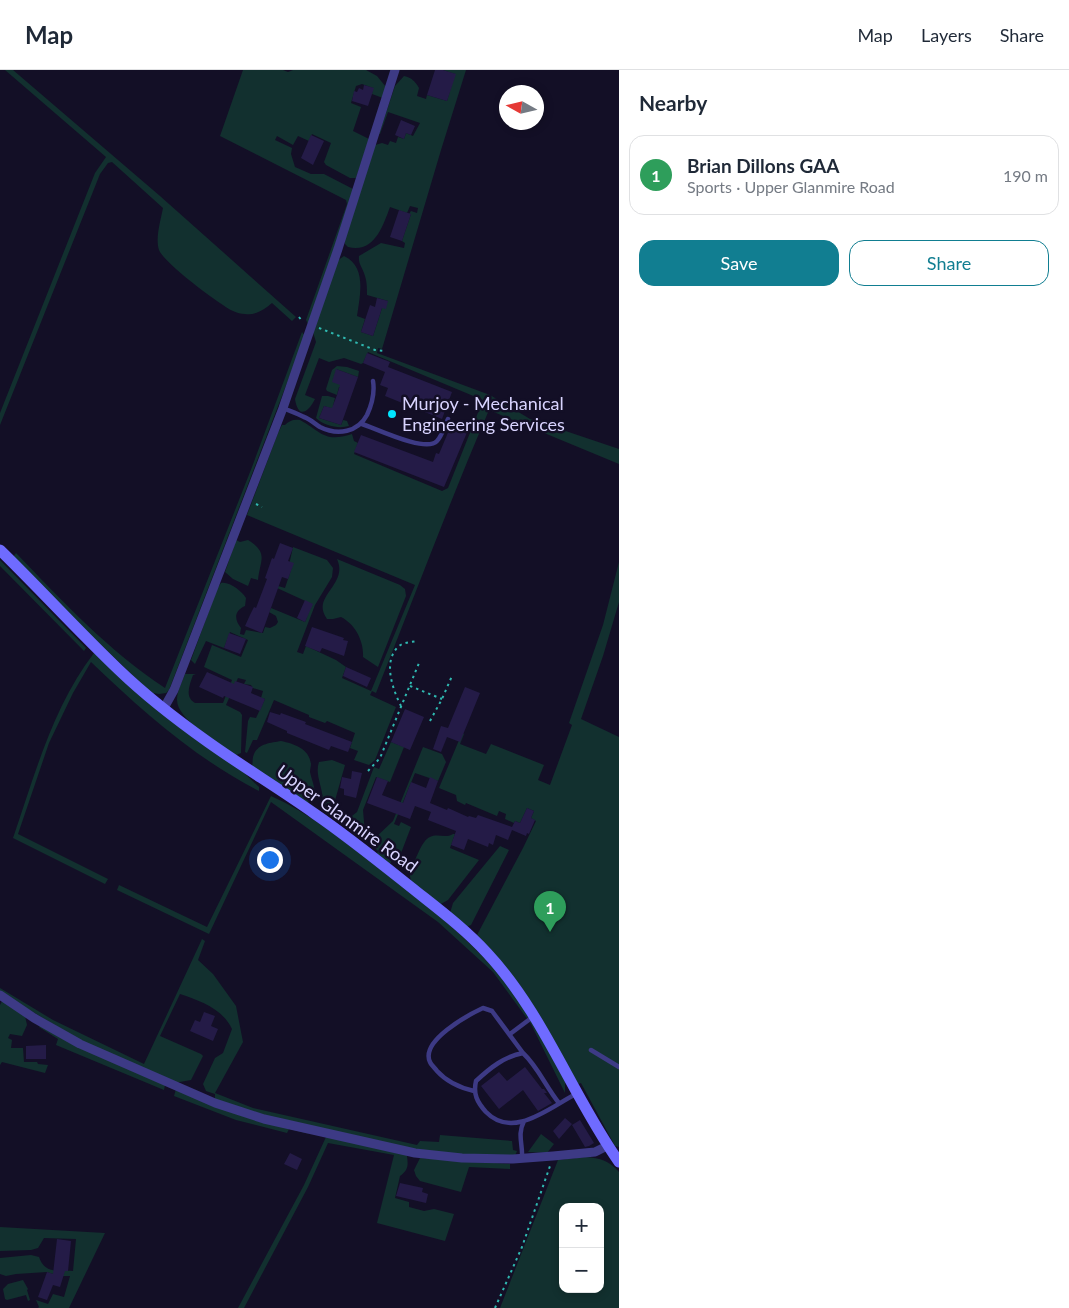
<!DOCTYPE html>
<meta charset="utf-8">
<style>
body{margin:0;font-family:Lato,sans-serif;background:#f2f2f3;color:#1f2937}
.controls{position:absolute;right:15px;bottom:15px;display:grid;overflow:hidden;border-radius:10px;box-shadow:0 2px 8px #0003}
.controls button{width:45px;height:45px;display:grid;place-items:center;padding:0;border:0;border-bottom:1px solid #e0e1e3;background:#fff;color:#1f2937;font:25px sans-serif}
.compass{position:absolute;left:499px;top:15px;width:45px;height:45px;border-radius:50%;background:#fff;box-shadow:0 2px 8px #0003;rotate:278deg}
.you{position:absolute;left:269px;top:789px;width:18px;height:18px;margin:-12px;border:4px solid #fff;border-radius:50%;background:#1a73e8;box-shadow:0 0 0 8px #1a73e833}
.badge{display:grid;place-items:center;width:32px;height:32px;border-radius:50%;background:#117e91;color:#fff;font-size:16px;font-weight:700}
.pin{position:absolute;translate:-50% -41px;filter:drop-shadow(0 1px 2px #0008)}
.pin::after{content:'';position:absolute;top:26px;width:18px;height:15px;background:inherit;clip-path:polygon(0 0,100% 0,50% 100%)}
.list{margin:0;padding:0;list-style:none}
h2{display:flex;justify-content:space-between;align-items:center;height:65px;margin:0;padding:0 20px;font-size:21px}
h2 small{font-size:16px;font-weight:400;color:#747a83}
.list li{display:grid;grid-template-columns:32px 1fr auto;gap:15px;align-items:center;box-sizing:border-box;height:80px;margin:0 10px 10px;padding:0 10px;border:1px solid #e0e1e3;border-radius:15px}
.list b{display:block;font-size:19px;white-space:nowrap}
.list p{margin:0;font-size:16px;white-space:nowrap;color:#747a83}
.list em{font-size:16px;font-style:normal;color:#747a83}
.actions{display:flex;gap:10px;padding:15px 20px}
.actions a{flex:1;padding:11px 0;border:1px solid #117e91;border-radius:15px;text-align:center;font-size:18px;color:#117e91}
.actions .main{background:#117e91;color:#fff}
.map{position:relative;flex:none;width:619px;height:1238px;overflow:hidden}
header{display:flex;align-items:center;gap:30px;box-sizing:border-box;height:70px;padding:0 25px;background:#fff;border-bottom:1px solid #e0e1e3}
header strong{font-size:24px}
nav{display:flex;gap:28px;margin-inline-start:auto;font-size:18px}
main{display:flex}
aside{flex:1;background:#fff}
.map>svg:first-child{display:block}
.green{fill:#12302f;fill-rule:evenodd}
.building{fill:#241b47}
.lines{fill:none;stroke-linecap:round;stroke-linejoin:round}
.path{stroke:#2fb8b0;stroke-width:2;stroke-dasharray:2.5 4;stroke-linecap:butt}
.lane{stroke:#3d3a85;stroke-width:4.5}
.street{stroke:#3d3a85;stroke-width:9}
.secondary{stroke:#6f6bff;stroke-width:11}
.poi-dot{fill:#00e5ff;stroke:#130f26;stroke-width:2}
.labels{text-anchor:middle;stroke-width:5;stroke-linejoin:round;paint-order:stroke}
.poi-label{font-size:18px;fill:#d9d4ff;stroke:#130f26;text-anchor:start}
.street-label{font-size:18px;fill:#d9d4ff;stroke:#130f26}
</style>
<header>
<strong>Map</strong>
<nav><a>Map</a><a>Layers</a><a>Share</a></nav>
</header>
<main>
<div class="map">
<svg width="619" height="1238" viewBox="0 0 619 1238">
<rect width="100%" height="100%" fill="#130f26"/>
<path class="green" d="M 5,0 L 13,0 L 160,126 L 296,247 L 292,251 L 272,233 C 265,239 255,246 245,244 C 241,244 237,243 233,241 C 220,235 164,193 159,180 C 155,168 161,149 163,138 L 112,92 L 108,93 L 100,104 L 0,355 L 0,343 L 95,103 L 106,87 Z
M 243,0 L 283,0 L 288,2 L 293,0 L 366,0 L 377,6 L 386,17 L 383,28 L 372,24 L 373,18 L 362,14 L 356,16 L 351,33 L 361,37 L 353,61 L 369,69 L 356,108 L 350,108 L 326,95 L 324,92 L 331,73 L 312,64 L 309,71 L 298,66 L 293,75 L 277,66 L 275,70 L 292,78 L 291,84 L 295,97 L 311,104 L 324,104 L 353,119 L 351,131 L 308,254 L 306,250 L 347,134 L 346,130 L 220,66 Z
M 443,0 L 466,0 L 441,80 L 382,279 L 378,278 L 377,283 L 490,325 L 530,349 L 619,379 L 619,394 L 489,340 C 449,433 414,528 376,623 L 372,621 L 370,625 L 396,637 L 375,690 L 369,695 L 354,690 L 358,681 L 350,678 L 355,663 L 327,651 L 325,653 L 309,647 L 309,645 L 274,630 L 257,670 L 253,670 L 247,683 L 245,682 L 248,651 L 250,647 L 256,648 L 265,629 L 261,628 L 263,621 L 253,618 L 251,615 L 244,614 L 246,610 L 238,608 L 226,635 L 240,642 L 242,645 L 241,683 L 236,685 C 220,674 177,650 177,630 C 177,621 182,612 185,604 L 196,604 L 193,605 C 190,614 184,627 195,633 L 223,633 L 232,610 L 204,597 L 212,575 L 241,587 L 248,570 L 230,562 L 224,578 L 206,571 L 195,594 L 191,590 L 217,519 L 221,513 C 229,511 242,521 246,528 L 245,536 C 234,541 234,549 241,558 L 240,564 L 244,565 L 246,560 L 263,563 L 265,557 L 270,558 L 276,555 L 278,552 L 276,546 L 269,542 L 271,538 L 305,552 L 312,534 L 277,518 L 278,516 L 285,518 L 292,497 L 289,495 L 293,477 L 327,490 L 333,498 L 332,507 L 315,535 L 297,582 L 303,584 L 306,576 L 336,590 L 346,597 L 342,608 L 371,621 L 415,515 L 247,445 L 278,363 L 282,355 L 285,355 C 289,351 293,349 300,350 C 322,362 324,373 352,364 L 354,371 L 358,373 L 354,384 L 442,421 L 448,418 L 483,330 L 368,282 L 363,293 L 361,294 L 344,288 L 329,292 L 319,288 L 305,325 L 315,329 C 308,343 298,349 295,329 L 316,272 L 313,262 L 337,191 L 344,186 C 367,197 360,225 357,246 L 365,249 L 361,262 L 373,266 L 382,238 L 388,231 L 367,225 C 367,217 367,211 364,203 C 362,197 358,193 359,186 L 381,173 L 404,178 L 405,173 L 402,171 L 411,144 L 409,144 L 411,141 L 417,143 L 418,138 L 410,136 L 407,143 L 390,137 C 383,156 374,184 348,177 L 345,174 L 345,167 L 375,75 L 382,73 L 388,75 L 390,71 L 396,73 L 398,67 L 404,69 L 406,63 L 413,66 L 420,53 L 388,42 L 380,64 L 379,64 L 395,16 L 404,6 C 412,8 415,11 419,18 L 417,26 L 426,29 L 427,25 L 447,31 L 455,4 Z
M 302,262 L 305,266 L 169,620 L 166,623 L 159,624 L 153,623 L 144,616 L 69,544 L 13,487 L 16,483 C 62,531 110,582 165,618 L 252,397 Z
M 337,296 L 347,297 L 359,301 L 358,307 L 336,299 L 346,317 L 339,317 L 337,325 L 327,321 L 326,319 L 332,300 Z
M 322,326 L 328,326 L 335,328 L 333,336 L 337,340 L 324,336 L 319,348 L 341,355 L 343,350 L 347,351 L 349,356 C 339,359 324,356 316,348 Z
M 236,470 L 240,472 L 248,470 C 269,483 260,490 258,510 L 251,508 L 248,516 L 233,509 L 225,502 Z
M 337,489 L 400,515 L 405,519 L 406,526 L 378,597 L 363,587 C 364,571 355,554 341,547 L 333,549 L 327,549 C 310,526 349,515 337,489 Z
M 0,490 L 86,578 L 84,581 L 0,496 Z
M 619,492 L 619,532 L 603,586 L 581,649 L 619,667 L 619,1077 L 615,1076 L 581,1013 L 578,1014 L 530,930 L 516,910 L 477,865 L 523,778 L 536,751 L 531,748 L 534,741 L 527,738 L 520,753 L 515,751 L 514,753 L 505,749 L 506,744 L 499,741 L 497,746 L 466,733 L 465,735 L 457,731 L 456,725 L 439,718 L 462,663 L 464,664 L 460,674 L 486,684 L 491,674 L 544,695 L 538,710 L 550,715 L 572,655 L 569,653 L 603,555 Z
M 94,583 L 133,620 L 241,700 L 259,717 L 259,721 C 195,688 142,641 91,592 L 73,623 L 49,673 L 18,764 L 108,809 L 105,814 L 13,768 C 34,707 53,636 94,583 Z
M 281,671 C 294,674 309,678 311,694 C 311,696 310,699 310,702 C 312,711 316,719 315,729 L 310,729 L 308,734 L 252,697 C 253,693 252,688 254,684 C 259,673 271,673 281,671 Z
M 391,672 L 404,677 L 390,712 L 376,707 L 363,740 L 365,764 L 358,766 C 352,762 349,757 343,753 L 357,742 L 374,697 L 379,699 Z
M 423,677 L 442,684 L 446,692 L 438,711 L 415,703 L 394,754 L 399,756 L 401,752 L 411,757 L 398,791 L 391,792 L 389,795 L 377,784 L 378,781 L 374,777 L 374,769 L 393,751 Z
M 332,690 L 345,695 L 334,734 L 338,738 L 338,749 L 331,744 L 325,743 L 326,740 L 322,734 C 325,720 314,706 319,692 Z
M 271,726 C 308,742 339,768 372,793 C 431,838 492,884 531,948 C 544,969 554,991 565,1012 L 565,1023 L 531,954 L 493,902 L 438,852 L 271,732 L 209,864 L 117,820 L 119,815 L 207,857 Z
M 453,764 L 455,764 L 450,778 L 479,790 L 448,830 L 439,835 L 411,811 L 410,806 C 412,797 422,769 430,767 C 438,763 445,769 453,764 Z
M 500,776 L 509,780 L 471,855 L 466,857 L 450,843 L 453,833 Z
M 202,869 L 205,871 L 198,890 L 213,904 L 236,936 L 243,972 L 215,1023 L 253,1038 L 417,1075 L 420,1071 L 439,1072 L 440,1065 L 512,1071 L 513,1080 L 517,1081 L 515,1086 L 461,1085 L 415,1079 L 279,1050 L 215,1030 L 215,1024 L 206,1021 L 203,1014 L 215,988 L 223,983 L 232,959 C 222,938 200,931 180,924 L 160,966 L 201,984 L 203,986 L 191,1010 L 174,1013 L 81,971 L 0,922 L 0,918 L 53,950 L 144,994 Z
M 3,929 L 25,946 L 27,955 L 22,966 L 10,964 L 8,968 L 12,970 L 11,978 L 23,978 L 24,992 L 37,992 L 38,994 L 48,995 L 45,1003 L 2,992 L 0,995 L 0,935 Z
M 41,955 L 165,1015 L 164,1020 L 56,975 L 58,969 L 39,957 Z
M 176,1019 L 310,1064 L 289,1059 L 287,1063 L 236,1050 L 174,1026 Z
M 541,1064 L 554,1074 L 547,1083 L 528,1082 Z
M 326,1067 L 402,1082 L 407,1086 C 408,1094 409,1100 400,1106 L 395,1128 L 409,1132 L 409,1137 L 424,1141 L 434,1139 L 454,1144 L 445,1171 L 377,1153 L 394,1085 L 328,1073 L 308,1117 L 244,1238 L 238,1238 L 304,1115 Z
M 586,1087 C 600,1088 610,1091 619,1102 L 619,1238 L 500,1238 L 558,1090 ZM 563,1137 L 600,1137 L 600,1219 L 563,1219 Z
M 420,1088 L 510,1094 L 510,1099 L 469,1097 L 461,1122 L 420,1111 L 416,1106 L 414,1100 Z
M 0,1157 L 105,1163 L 69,1238 L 38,1238 L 39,1237 L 36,1230 L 48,1234 L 53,1224 L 64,1227 L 70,1206 L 59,1206 L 47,1202 L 16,1204 L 6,1206 L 0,1204 L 0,1188 L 31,1185 L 39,1187 C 45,1204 57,1200 73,1201 L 76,1169 L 44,1168 L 38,1178 L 31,1180 L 0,1181 Z
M 23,1210 L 28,1219 L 27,1220 L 30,1230 L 28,1231 L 26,1225 L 7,1230 L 5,1229 L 3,1219 L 8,1214 Z"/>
<path class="building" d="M 435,0 L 443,0 L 456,4 L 447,31 L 427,25 Z
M 364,15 L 374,18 L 368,36 L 352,31 L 354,21 L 357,22 L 359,18 L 363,20 Z
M 401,50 L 415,56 L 411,65 L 406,63 L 404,69 L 395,65 Z
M 311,65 L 324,71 L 313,95 L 301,88 Z
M 399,140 L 411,144 L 402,171 L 390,167 Z
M 377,228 L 388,231 L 386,239 L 382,238 L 373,266 L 361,262 L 370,235 L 375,237 Z
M 367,283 L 390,292 L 388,297 L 452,322 L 442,349 L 385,326 L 388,318 L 380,315 L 385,302 L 363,293 Z
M 336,299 L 358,307 L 341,355 L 319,348 L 324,336 L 332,338 L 337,325 L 340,315 L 332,312 Z
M 452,353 L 468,360 L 444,417 L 354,382 L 361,365 L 433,392 L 436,383 L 439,384 Z
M 280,473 L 293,478 L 288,491 L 294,493 L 288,509 L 282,507 L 262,563 L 245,556 L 250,545 L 254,537 L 256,538 L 267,509 L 265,508 L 272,488 L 274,489 Z
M 305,530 L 313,534 L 305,552 L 297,548 Z
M 312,557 L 344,568 L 343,570 L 348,571 L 344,586 L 322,578 L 320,582 L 305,576 Z
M 229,563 L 246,569 L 240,584 L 224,578 Z
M 346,597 L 371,608 L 367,617 L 343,606 Z
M 207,602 L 234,614 L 235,611 L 253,617 L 251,623 L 265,629 L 260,641 L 224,626 L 223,628 L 199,617 Z
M 465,617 L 480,623 L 460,672 L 447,667 L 441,682 L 433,679 L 441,656 L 448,658 Z
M 405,639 L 424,647 L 410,680 L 391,672 Z
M 270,642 L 280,645 L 281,643 L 306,652 L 305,654 L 352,672 L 348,682 L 331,676 L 329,680 L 287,663 L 287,661 L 267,652 Z
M 352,701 L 362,703 L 356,728 L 344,725 L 344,719 L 340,718 L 342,707 L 351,709 Z
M 377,707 L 388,711 L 382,725 L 403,733 L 411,712 L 426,718 L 430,707 L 438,711 L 430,733 L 447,740 L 448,738 L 468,747 L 469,746 L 476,748 L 478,745 L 512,757 L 515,751 L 520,753 L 527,738 L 534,741 L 531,748 L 535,750 L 529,764 L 527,763 L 526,766 L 512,760 L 508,770 L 496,765 L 493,775 L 489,773 L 488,777 L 468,769 L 464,780 L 451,775 L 456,761 L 428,750 L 431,742 L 415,736 L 410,749 L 367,733 Z
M 204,942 L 215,946 L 211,956 L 218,959 L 213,971 L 190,961 L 195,950 L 200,952 Z
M 46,975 L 46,989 L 26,989 L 26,976 Z
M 525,997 L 542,1019 L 544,1019 L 547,1023 L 544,1023 L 552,1033 L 538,1041 L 523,1020 L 499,1039 L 481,1016 L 499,1002 L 507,1011 Z
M 565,1048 L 572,1054 L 559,1069 L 553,1061 Z
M 580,1050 L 594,1073 L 589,1076 L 585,1077 L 572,1055 Z
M 290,1083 L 302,1089 L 297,1100 L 284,1094 Z
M 400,1113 L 423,1118 L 422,1122 L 428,1124 L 426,1133 L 396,1126 Z
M 57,1169 L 71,1171 L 68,1201 L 65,1201 L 60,1217 L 53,1215 L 47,1230 L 38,1227 L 47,1202 L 53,1204 Z"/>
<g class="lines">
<path class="path" d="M 299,247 L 302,251
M 319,258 L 375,280 L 385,281
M 256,434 L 262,437
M 410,616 L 442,629
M 401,636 C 393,620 382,591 399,576 C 404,572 413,572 418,571
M 430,651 L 442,629 L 452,606
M 368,701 L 380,688 L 419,593
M 495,1238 L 522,1177 L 550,1096"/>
<path class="lane" d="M 283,338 C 290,341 297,343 304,347 C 310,349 315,354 320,357 C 338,366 358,362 367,345 C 372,334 375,323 373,311
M 362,354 C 377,359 426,383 437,371 C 442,366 445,355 448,349
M 510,964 L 534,946
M 591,980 L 619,997
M 474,1021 C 461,1018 446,1011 437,1001 C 435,998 431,995 430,992 C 420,971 468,945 483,938 L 492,941 L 523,983
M 559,1033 C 546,1017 538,997 523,983 C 505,986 490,998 476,1011 C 473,1024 477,1032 486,1042 C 513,1070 550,1037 576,1024
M 522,1088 C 523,1074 517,1065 524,1051"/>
<path class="street" d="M 164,638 L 174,620 L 283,338 L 338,179 L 395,0
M 0,925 L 34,948 L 80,974 L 215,1033 L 264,1049 L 415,1083 L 462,1088 L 513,1089 L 553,1086 L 595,1082 L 607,1076"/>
<path class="secondary" d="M 0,480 C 40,519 78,561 119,600 C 146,626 177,650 208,672 C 243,697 280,719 315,744 C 350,768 383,795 417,822 C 441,841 466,860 487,883 C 544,944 571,1024 619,1092"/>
</g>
<circle class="poi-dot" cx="392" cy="344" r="5"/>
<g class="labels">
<g class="poi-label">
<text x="402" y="340">Murjoy - Mechanical<tspan x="402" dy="21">Engineering Services</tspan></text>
</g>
<g class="street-label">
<text transform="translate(347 749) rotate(36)" y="6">Upper Glanmire Road</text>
</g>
</g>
</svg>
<div class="controls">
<button>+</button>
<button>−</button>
</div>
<svg class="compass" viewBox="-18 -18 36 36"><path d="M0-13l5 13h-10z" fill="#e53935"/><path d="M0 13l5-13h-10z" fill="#747a83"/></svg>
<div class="you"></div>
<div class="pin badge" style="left:550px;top:862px;background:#2e9e5b">1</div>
</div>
<aside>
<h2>Nearby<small></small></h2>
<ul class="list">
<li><span class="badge" style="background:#2e9e5b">1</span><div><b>Brian Dillons GAA</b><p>Sports · Upper Glanmire Road</p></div><em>190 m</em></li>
</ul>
<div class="actions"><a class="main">Save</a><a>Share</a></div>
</aside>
</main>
